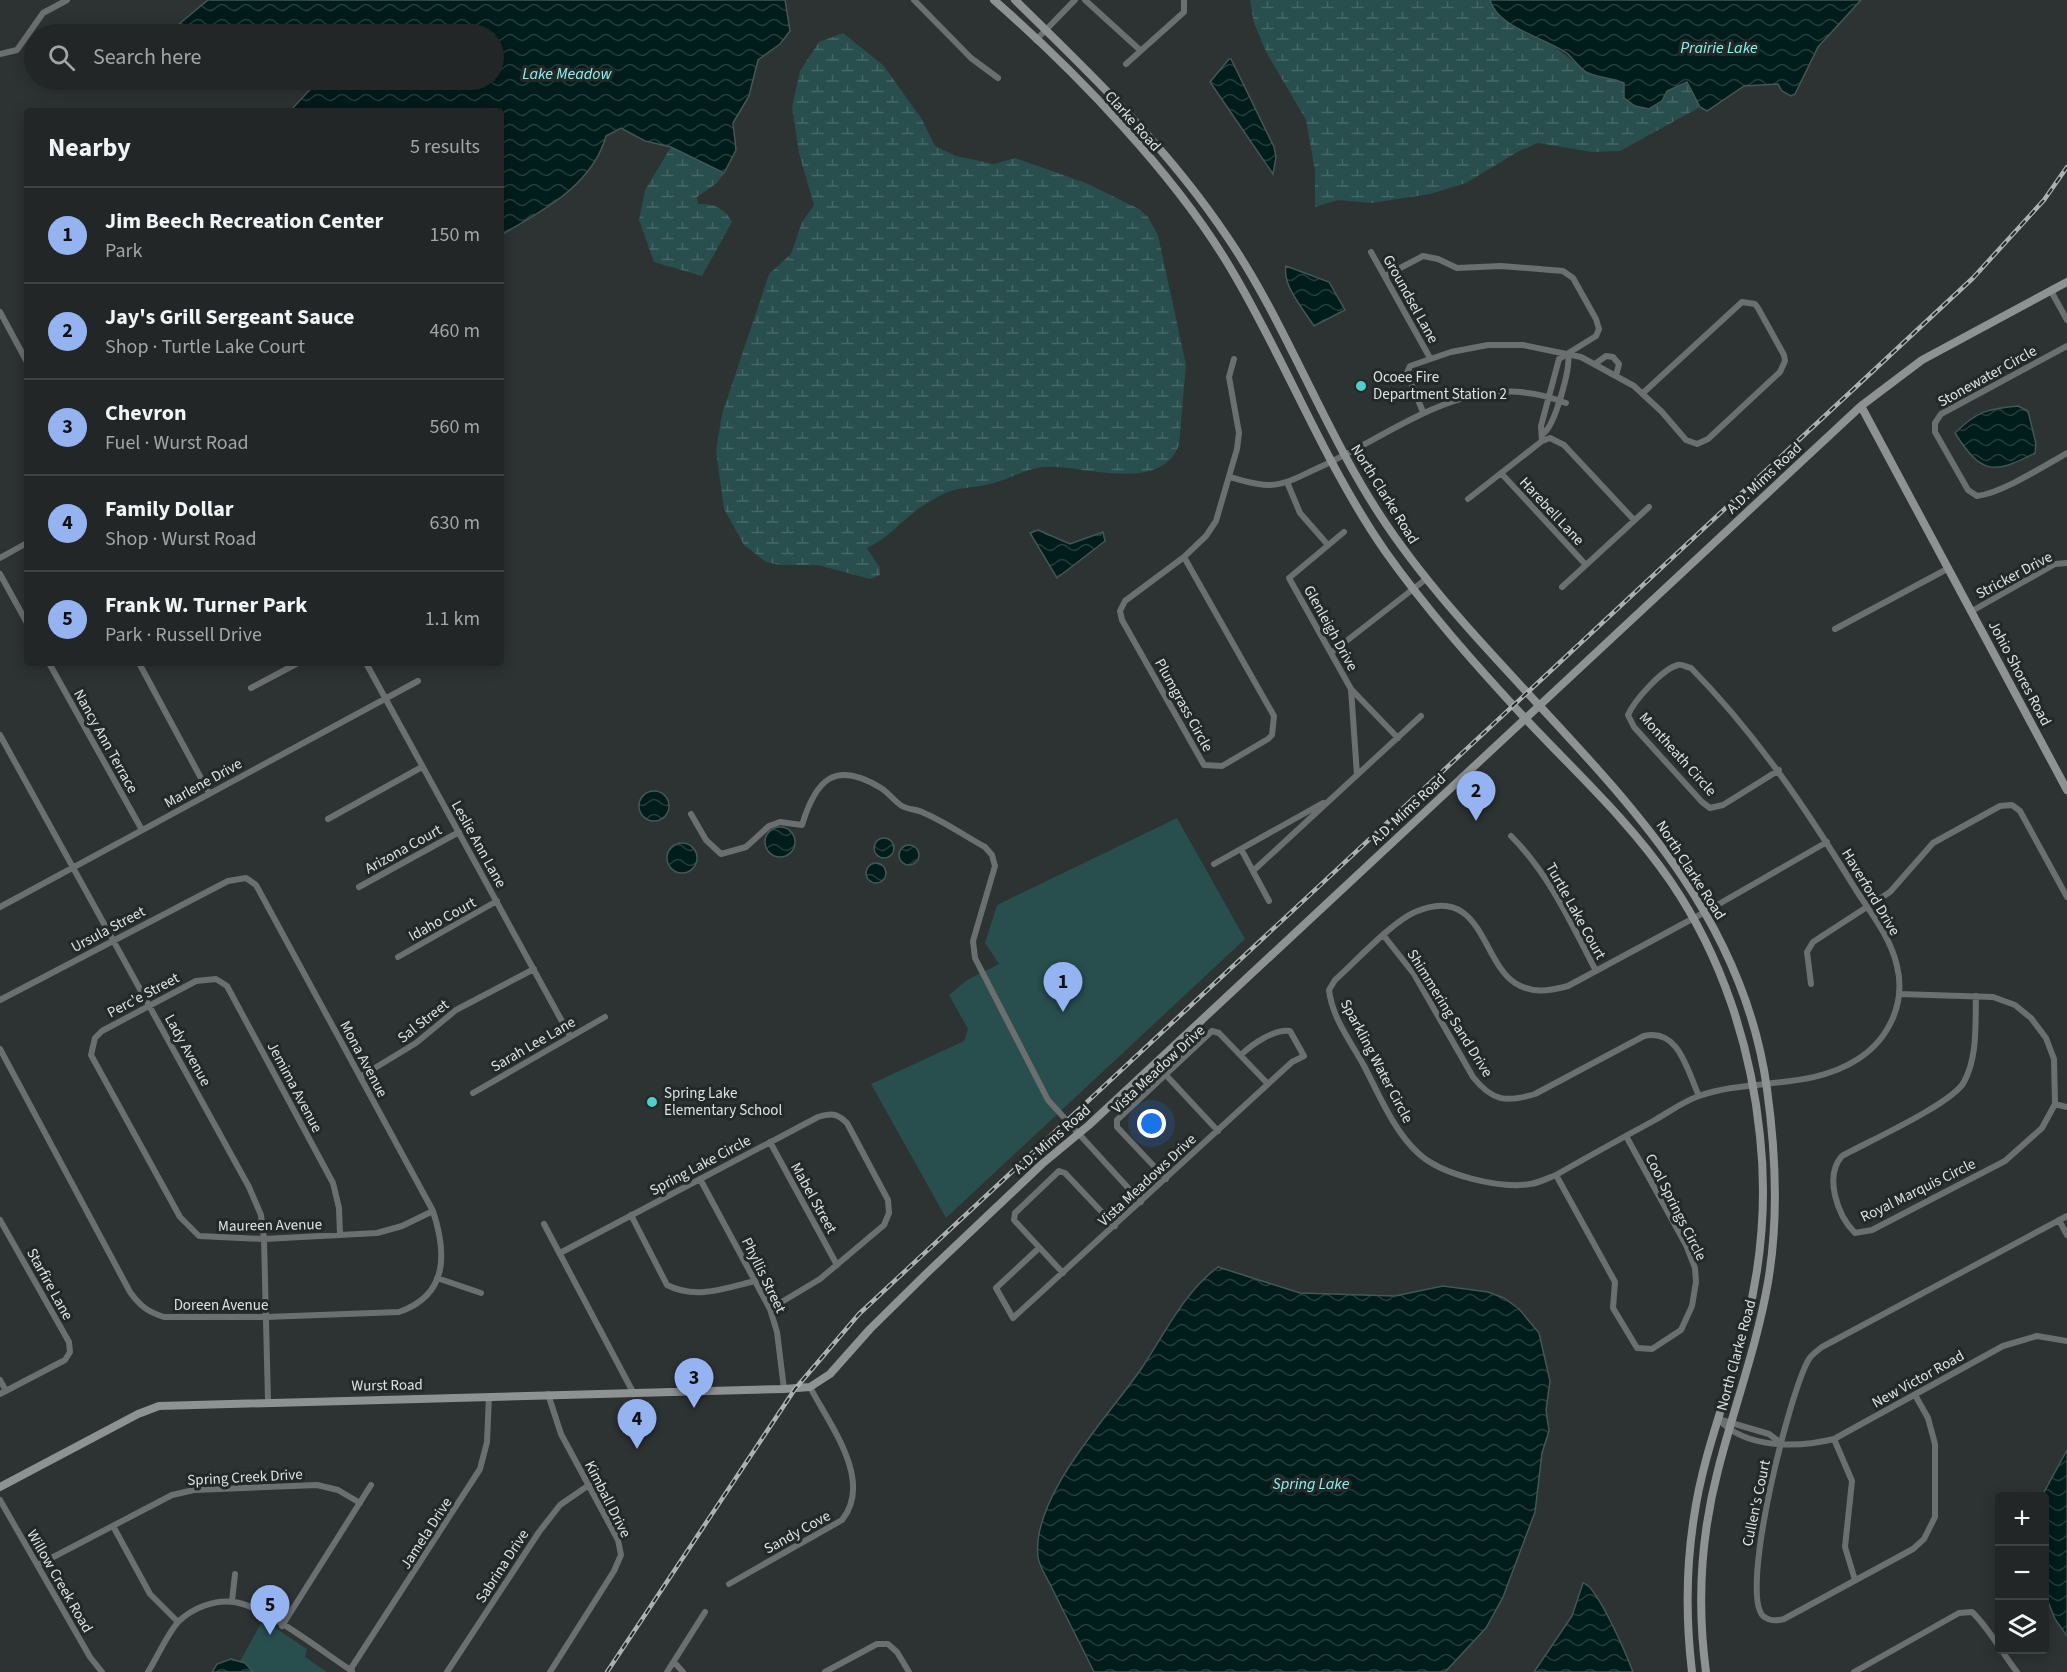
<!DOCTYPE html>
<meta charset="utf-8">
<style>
body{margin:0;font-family:"Source Sans 3",sans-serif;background:#2e3232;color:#f1f3f6}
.controls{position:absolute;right:18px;bottom:18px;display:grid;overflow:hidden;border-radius:6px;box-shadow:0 3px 15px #0003}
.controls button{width:54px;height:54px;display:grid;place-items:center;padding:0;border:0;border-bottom:2px solid #3f4343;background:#222626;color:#f1f3f6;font:30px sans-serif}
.you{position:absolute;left:1152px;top:1124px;width:21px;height:21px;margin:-15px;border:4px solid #fff;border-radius:50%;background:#1a73e8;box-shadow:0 0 0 9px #1a73e833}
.badge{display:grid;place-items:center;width:39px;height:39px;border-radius:50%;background:#95b2f1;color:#111;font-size:20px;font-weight:700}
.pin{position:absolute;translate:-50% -50px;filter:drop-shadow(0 2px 3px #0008)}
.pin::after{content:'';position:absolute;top:32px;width:21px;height:18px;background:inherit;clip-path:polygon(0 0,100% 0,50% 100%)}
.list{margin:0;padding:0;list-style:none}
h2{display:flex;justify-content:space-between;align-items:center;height:78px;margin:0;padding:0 24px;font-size:26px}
h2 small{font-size:20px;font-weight:400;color:#a2a5a7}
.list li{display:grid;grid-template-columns:39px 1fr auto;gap:18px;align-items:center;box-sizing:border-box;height:96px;padding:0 24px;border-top:2px solid #3f4343}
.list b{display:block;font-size:22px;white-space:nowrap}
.list p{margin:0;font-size:20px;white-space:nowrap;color:#a2a5a7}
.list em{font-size:20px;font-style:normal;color:#a2a5a7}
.icon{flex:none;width:33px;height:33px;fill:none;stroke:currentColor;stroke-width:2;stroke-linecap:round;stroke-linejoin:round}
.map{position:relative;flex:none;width:2067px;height:1672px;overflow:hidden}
.search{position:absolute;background:#222626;box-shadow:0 3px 15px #0003;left:24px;top:24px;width:480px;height:66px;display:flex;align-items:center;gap:15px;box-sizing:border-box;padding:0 21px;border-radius:33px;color:#a2a5a7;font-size:22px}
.panel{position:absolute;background:#222626;box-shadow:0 3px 15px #0003;left:24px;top:108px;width:480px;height:558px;border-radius:6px}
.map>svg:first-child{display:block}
.wetland{fill:url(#wetland-marsh)}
.park{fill:#284e4e}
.water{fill:url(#water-waves);stroke:#435757;stroke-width:1.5}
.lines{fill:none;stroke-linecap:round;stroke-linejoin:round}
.street{stroke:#6c6f6f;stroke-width:6}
.secondary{stroke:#8e9292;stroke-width:8}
.rail-casing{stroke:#acb0b0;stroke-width:4.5}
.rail{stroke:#232828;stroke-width:2;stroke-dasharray:7;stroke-linecap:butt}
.poi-dot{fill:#53cdcb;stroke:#232828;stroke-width:2}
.labels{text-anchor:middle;stroke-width:6;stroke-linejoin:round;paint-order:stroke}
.street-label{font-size:15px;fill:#dee2e2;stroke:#232828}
.poi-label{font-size:15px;fill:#dee2e2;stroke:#232828;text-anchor:start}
.water-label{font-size:16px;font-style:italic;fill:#90f3f1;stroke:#232828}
</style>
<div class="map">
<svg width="2067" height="1672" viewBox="0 0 2067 1672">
<defs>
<pattern id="wetland-marsh" width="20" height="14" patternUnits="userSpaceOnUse" patternTransform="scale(1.5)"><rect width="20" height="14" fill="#284e4e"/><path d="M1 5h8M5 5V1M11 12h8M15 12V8" fill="none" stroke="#476767"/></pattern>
<pattern id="water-waves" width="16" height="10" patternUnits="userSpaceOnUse" patternTransform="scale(1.5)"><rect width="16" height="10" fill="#001c1b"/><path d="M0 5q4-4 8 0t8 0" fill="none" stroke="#253d3c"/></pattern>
</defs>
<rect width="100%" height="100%" fill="#2d3232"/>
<path class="wetland" d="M 1250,0 L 1490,0 L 1491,4 L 1526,34 L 1551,44 L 1588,73 L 1610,77 L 1662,101 L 1667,91 L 1687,82 L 1700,107 L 1620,151 L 1592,152 L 1538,143 L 1519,151 L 1466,183 L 1430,194 L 1372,203 L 1338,200 L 1315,207 L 1315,171 L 1306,120 L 1266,52 L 1254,23 Z
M 843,33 L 883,65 L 921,118 L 935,146 L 956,156 L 994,164 L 1015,158 L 1086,183 L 1139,209 L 1148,217 L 1158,235 L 1186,365 L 1179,445 C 1160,495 1082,464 1042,467 C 1026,469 1009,479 994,483 C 981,487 967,487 954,490 C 942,493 927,503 918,509 C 900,523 888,538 867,548 L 880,568 L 880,575 L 870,579 L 818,565 L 780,565 L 766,562 L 744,545 L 724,509 L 716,451 L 722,414 L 769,274 L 791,254 L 802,222 L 814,205 L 799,153 L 792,107 L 800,71 L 819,42 Z
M 671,147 L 724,173 L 717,183 L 697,197 L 698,204 C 713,203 725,208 732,222 L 702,276 L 654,262 L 639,220 L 645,190 Z"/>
<path class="park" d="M 1177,818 L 1245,939 L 946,1218 L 871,1084 L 964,1041 L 968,1029 L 949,995 L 967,980 L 999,964 L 985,943 L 997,905 Z
M 263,1620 L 307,1649 L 305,1657 L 327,1672 L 253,1672 L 246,1663 L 240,1661 Z"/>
<path class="water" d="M 208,0 L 785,0 L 790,31 L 780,44 L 758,60 L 749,96 L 733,123 L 736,150 L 724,173 L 671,147 L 645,141 L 621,128 L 606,136 C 592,186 542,211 501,235 L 501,111 L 290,111 L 319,80 L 494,80 L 494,34 L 167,34 Z
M 1490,0 L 1861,0 L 1818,47 L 1795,94 L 1791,96 L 1782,91 L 1778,84 L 1744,86 L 1707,111 L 1700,107 L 1687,82 L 1667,91 L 1662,101 L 1649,109 L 1635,106 L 1624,98 L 1624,83 C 1612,78 1599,78 1588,73 C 1581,70 1574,60 1568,54 C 1547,38 1498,29 1490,0 Z
M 1229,59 L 1231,59 L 1274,147 L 1276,157 L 1273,174 L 1210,82 Z
M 1286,266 L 1329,282 L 1345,310 L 1314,326 C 1304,310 1282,286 1286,266 Z
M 2018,406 L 2028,411 L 2036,444 L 2035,453 C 1993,475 1981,474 1955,433 C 1977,411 1987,409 2018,406 Z
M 1038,530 L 1070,544 L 1103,532 L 1105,541 L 1057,578 L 1030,533 Z
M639 806a15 15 0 1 1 30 0a15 15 0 1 1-30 0Z
M765 842a15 15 0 1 1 30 0a15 15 0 1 1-30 0Z
M874 848a10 10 0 1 1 20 0a10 10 0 1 1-20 0Z
M667 858a15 15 0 1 1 30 0a15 15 0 1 1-30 0Z
M899 855a10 10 0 1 1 20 0a10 10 0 1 1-20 0Z
M866 873a10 10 0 1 1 20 0a10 10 0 1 1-20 0Z
M 1218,1267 L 1300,1293 L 1395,1296 L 1443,1286 L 1488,1292 L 1504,1298 L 1519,1309 L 1539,1333 L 1550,1381 L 1546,1410 L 1549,1431 L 1542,1453 L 1535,1512 L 1503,1597 L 1486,1628 L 1445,1672 L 1094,1672 C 1080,1643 1065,1615 1051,1586 C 1047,1578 1039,1566 1038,1557 C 1031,1496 1109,1416 1141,1369 C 1164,1335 1184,1292 1218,1267 Z
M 2067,1450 L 2067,1636 L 2055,1619 L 2045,1594 L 2044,1496 L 2042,1496 Z
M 1583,1583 C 1597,1585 1627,1656 1633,1672 L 1534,1672 L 1572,1616 Z
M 231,1659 L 245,1663 L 253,1672 L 212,1672 L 217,1664 Z"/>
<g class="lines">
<path class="street" d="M 914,0 L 971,58 L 998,78
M 1085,0 L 1140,50
M 1036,40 L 1075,0
M 0,54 L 17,50 L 43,13 L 67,0
M 1126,64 L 1184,12 L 1184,0
M 1371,252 L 1430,358
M 1385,276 L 1423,256 L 1438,259 L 1457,268 L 1501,266 L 1563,271 L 1573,278 L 1596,319 L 1599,329 L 1596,336 L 1559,359 L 1541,426 L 1542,441 L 1468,499
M 2051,291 L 2067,320
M 0,312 L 27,362
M 2067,346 L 1941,414 L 1935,423 L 1935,432 L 1968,490 L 1977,496 C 2002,493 2044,466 2067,453
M 1595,364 L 1606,356 L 1613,357 L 1619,364 L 1616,376
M 1423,412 L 1407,373 L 1410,366 L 1451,352 L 1488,345 L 1523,345 L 1581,357 L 1634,386 L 1662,412 L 1686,440 L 1697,444 L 1708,439 L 1780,372 L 1785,361 L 1784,355 L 1758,308 L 1755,304 L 1742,302 L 1643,393
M 1544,433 C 1555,424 1571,368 1568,354
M 1542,441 L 1550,438 L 1564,445 L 1634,520
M 1501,473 L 1586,565
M 1229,477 C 1242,480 1255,485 1269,485 C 1287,485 1304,474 1320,467 C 1401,430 1472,365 1566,403
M 1287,482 L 1300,513 L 1328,545
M 1344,532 L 1289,578 L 1351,689 L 1398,738
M 1184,557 L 1274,716 L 1272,735 L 1268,739 L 1222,766 L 1204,765 L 1122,620 L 1120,611 L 1125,601 L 1184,557 L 1206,536 L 1216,521 L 1237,449 L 1239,433 L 1229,377 L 1234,359
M 0,558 L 27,543
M 0,574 L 27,623
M 1562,587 L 1649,507
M 1972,611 L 2055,564 L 2067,563
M 1835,629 L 1949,568
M 1331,653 L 1426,579
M 49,663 L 142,830
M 139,663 L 209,793
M 366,663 L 570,1036
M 251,688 L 298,663
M 1351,689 L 1357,775
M 0,735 L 249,1187 L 261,1215 L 264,1239 L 268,1401
M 1779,770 L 1723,805 L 1710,808 L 1702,802 L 1634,727 L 1628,715 C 1634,701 1662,669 1678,665 C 1682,664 1686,667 1691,668 C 1757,735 1807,810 1856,890 C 1871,913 1891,938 1897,966 C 1906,1003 1889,1039 1858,1059 C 1811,1090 1750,1078 1699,1096 C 1684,1101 1669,1112 1655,1120 C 1622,1138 1589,1156 1556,1175 C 1548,1178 1539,1183 1530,1184 C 1500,1189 1441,1175 1418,1153 C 1393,1130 1379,1094 1363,1064 C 1350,1041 1332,1017 1329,990 L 1335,980 C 1355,962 1392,922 1415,912 C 1482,883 1481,961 1515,983 C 1532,994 1549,991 1568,986 L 1705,912 L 1827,842
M 691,814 L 706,840 L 721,854 L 746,847 L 769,826 L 780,822 L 802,825 C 816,779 835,760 881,788 C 889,793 894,801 902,806 C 909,810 917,809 924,813 C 945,822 965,836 985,847 L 992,855 L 995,866 L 973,941 L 975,958 L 1048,1100 L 1141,1202
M 328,819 L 422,767
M 1511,836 C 1549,874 1571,923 1596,971
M 1241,849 L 1269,901
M 1214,864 L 1323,803
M 1253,871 L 1421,716
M 359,887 L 459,832
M 0,907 L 418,681
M 1384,936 L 1414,974 L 1473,1077 C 1492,1101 1506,1103 1535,1094 L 1644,1036 C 1679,1028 1687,1070 1699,1096
M 398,957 L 497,901
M 1811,984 L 1807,952 L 1813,942 L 1890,892 L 1933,843 L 2000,806 L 2012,805 L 2020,811 L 2067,897
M 1899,994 L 1993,997 L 2015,1005 L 2031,1018 L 2046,1038 L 2054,1059 L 2055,1104 L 2042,1128 L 2005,1161 L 1872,1230 L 1855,1233 C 1837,1215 1824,1176 1842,1156 C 1867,1142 1952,1104 1964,1082 C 1978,1056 1975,1024 1976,996
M 0,1000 L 228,881 L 246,878 L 256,885 L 433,1211 C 447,1254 448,1295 399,1312 L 266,1317 L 164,1317 C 148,1312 140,1306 130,1292 L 0,1049
M 1165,1074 L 1218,1131
M 360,1077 L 416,1043 L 456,1010 L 534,969
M 473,1093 L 605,1017
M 2055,1104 L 2067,1107
M 770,1142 L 837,1265
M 1556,1175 L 1615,1282 L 1613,1308 L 1637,1348 L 1652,1349 L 1681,1330 L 1692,1306 L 1696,1282 L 1695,1268 L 1686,1245 L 1626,1136
M 700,1179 L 770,1309 L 777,1332 L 784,1389
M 1166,1179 L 1117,1127 L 1117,1120 L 1212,1031 L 1219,1033 L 1268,1084
M 631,1215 L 667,1285 C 696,1300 726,1288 755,1281
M 0,1220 L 69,1342 L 70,1352 L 65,1360 L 0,1394
M 2059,1220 L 2067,1235
M 544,1224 L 634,1394
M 340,1235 L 339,1208 L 333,1183 L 227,986 L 216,979 L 196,981 L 102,1031 L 95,1038 L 91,1055 L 180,1217 L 199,1236 L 264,1239 L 377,1233 L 402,1226 L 433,1211
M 1039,1248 L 996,1288 L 1013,1318 L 1292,1062 L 1304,1056 L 1290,1031 C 1274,1029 1252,1044 1241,1055
M 560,1253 L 818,1117 C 831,1113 837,1113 847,1123 L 888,1200 L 889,1213 L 884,1225 L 820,1279 L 770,1309
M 1063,1273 L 1014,1220 L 1015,1213 L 1059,1171 L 1065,1173 L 1115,1226
M 437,1278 L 481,1293
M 0,1380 L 6,1391
M 548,1394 L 561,1434 L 618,1540 L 621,1555 L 614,1571 L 550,1672
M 1915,1395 L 1928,1418 L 1935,1444 L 1935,1517 L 1924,1539 L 1913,1549 L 1784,1619 C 1777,1621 1769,1621 1763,1616 C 1739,1592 1790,1390 1809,1359 C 1812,1354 1817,1351 1822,1347 L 2067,1216
M 1718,1419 C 1746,1449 1797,1448 1834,1439 L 2003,1346 L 2037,1336 L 2067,1341
M 1718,1419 L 1769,1434 L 1781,1443
M 1834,1439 L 1852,1481 L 1845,1547 L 1855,1580
M 0,1500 L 90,1657 L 102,1672
M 113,1526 L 150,1594 L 178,1622
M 38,1565 L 172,1495 L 194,1490 L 317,1485 L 338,1490 L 360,1503
M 729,1584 L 842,1520 C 874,1481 829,1424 810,1387
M 232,1601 L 235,1574
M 282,1626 L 371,1485
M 674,1662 L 683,1672
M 350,1670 L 480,1469 L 487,1442 L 489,1396
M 148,1672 C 158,1656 167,1634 179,1621 C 193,1608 215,1599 234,1602 C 265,1606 324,1653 352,1671
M 447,1672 L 539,1532 L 560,1505 L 589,1485
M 667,1672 L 705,1612
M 825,1672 L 877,1644 L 888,1644 L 897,1652 L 909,1672
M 1854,1672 L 1959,1613 L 1972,1612 C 1989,1628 2002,1653 2017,1672"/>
<path class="secondary" d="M 994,0 C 1077,73 1175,174 1231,269 C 1286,361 1324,463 1385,551 C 1426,609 1474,663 1522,715 C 1573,770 1628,819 1671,882 C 1722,957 1751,1046 1760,1136 C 1767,1200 1761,1267 1745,1329 C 1729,1392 1703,1453 1694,1517 C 1686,1567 1686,1621 1692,1672
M 1015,0 C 1092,75 1168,148 1228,238 C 1289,328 1325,435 1388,527 C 1516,714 1734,846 1767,1089 C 1776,1154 1779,1218 1768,1282 C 1757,1346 1734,1407 1718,1470 C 1701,1535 1697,1605 1706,1672
M 1861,406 L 2067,790
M 0,1487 L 138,1414 L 159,1406 L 784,1389 L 810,1387 L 830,1374 L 870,1329 L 929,1271 L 1042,1164 L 1089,1125 L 1861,406 L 1922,360 L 2067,282"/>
<defs>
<path id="rail" d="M 607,1672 L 795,1389 L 859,1314 L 1973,278 L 2044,200 L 2067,167"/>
</defs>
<use href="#rail" class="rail-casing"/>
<use href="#rail" class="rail"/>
</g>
<g class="poi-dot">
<circle cx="1361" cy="386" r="6"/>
<circle cx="652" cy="1102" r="6"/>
</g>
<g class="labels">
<g class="street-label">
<text transform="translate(1133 121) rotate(48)" y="5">Clarke Road</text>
<text transform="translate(1411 299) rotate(61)" y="5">Groundsel Lane</text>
<text transform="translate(1987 376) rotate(-29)" y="5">Stonewater Circle</text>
<text transform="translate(1764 478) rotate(-43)" y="5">A.D. Mims Road</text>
<text transform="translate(1385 494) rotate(58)" y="5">North Clarke Road</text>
<text transform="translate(1552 511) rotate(47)" y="5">Harebell Lane</text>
<text transform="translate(2014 575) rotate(-28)" y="5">Stricker Drive</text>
<text transform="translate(1331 628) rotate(61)" y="5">Glenleigh Drive</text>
<text transform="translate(2020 673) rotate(62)" y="5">Johio Shores Road</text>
<text transform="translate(1184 705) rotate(61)" y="5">Plumgrass Circle</text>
<text transform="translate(106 741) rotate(61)" y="5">Nancy Ann Terrace</text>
<text transform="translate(1678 754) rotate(48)" y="5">Montheath Circle</text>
<text transform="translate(203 783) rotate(-29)" y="5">Marlene Drive</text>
<text transform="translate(1408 809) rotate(-43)" y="5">A.D. Mims Road</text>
<text transform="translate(479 844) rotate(61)" y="5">Leslie Ann Lane</text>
<text transform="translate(403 849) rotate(-29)" y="5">Arizona Court</text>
<text transform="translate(1691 870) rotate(57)" y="5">North Clarke Road</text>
<text transform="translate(1871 892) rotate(59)" y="5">Haverford Drive</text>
<text transform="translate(1576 911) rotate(61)" y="5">Turtle Lake Court</text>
<text transform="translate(442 919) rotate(-29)" y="5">Idaho Court</text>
<text transform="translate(108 929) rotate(-28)" y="5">Ursula Street</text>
<text transform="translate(143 995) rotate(-28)" y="5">Perc'e Street</text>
<text transform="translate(1450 1013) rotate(58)" y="5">Shimmering Sand Drive</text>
<text transform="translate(423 1021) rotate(-38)" y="5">Sal Street</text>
<text transform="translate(533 1044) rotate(-30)" y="5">Sarah Lee Lane</text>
<text transform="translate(188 1050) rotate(61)" y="5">Lady Avenue</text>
<text transform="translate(364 1059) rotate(62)" y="5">Mona Avenue</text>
<text transform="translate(1377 1061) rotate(62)" y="5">Sparkling Water Circle</text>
<text transform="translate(1158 1069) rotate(-43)" y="5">Vista Meadow Drive</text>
<text transform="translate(295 1087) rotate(62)" y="5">Jemima Avenue</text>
<text transform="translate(1052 1139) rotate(-41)" y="5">A.D. Mims Road</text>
<text transform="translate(700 1165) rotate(-28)" y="5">Spring Lake Circle</text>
<text transform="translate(1147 1180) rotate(-43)" y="5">Vista Meadows Drive</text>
<text transform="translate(1918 1190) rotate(-26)" y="5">Royal Marquis Circle</text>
<text transform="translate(814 1198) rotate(61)" y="5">Mabel Street</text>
<text transform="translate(1676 1207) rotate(63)" y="5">Cool Springs Circle</text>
<text transform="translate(270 1225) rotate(-1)" y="5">Maureen Avenue</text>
<text transform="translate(764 1275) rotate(64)" y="5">Phyllis Street</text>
<text transform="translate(50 1284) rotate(61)" y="5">Starfire Lane</text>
<text x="221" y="1310">Doreen Avenue</text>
<text transform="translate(1736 1355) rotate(-75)" y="5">North Clarke Road</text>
<text transform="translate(1918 1379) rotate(-29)" y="5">New Victor Road</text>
<text transform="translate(387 1385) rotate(-1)" y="5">Wurst Road</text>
<text transform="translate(245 1477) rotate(-3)" y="5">Spring Creek Drive</text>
<text transform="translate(608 1499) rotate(63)" y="5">Kimball Drive</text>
<text transform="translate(1756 1503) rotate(-78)" y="5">Cullen's Court</text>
<text transform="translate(797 1532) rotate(-29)" y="5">Sandy Cove</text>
<text transform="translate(426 1533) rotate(-57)" y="5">Jamela Drive</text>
<text transform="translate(502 1566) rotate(-57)" y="5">Sabrina Drive</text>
<text transform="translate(60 1581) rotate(60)" y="5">Willow Creek Road</text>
</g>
<g class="poi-label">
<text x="1373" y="382">Ocoee Fire<tspan x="1373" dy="17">Department Station 2</tspan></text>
<text x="664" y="1098">Spring Lake<tspan x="664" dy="17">Elementary School</tspan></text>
</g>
<g class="water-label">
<text x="1719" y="53">Prairie Lake</text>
<text x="567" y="79">Lake Meadow</text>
<text x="1311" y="1489">Spring Lake</text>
</g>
</g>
</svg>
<div class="controls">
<button>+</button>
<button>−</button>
<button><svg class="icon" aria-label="layers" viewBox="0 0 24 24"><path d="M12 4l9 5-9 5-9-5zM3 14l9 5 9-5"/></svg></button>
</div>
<div class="you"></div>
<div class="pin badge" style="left:1063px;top:1012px">1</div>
<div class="pin badge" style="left:1476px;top:821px">2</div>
<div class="pin badge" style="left:694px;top:1408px">3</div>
<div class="pin badge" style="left:637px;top:1449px">4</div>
<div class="pin badge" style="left:270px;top:1635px">5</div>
<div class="search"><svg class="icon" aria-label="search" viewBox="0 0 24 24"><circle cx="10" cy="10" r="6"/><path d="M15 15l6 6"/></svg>Search here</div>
<section class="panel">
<h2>Nearby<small>5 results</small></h2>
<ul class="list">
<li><span class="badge">1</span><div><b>Jim Beech Recreation Center</b><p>Park</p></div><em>150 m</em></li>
<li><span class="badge">2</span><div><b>Jay's Grill Sergeant Sauce</b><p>Shop · Turtle Lake Court</p></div><em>460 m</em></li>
<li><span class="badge">3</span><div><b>Chevron</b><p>Fuel · Wurst Road</p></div><em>560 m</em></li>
<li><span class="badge">4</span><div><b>Family Dollar</b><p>Shop · Wurst Road</p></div><em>630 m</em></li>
<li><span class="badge">5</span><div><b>Frank W. Turner Park</b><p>Park · Russell Drive</p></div><em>1.1 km</em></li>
</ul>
</section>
</div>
